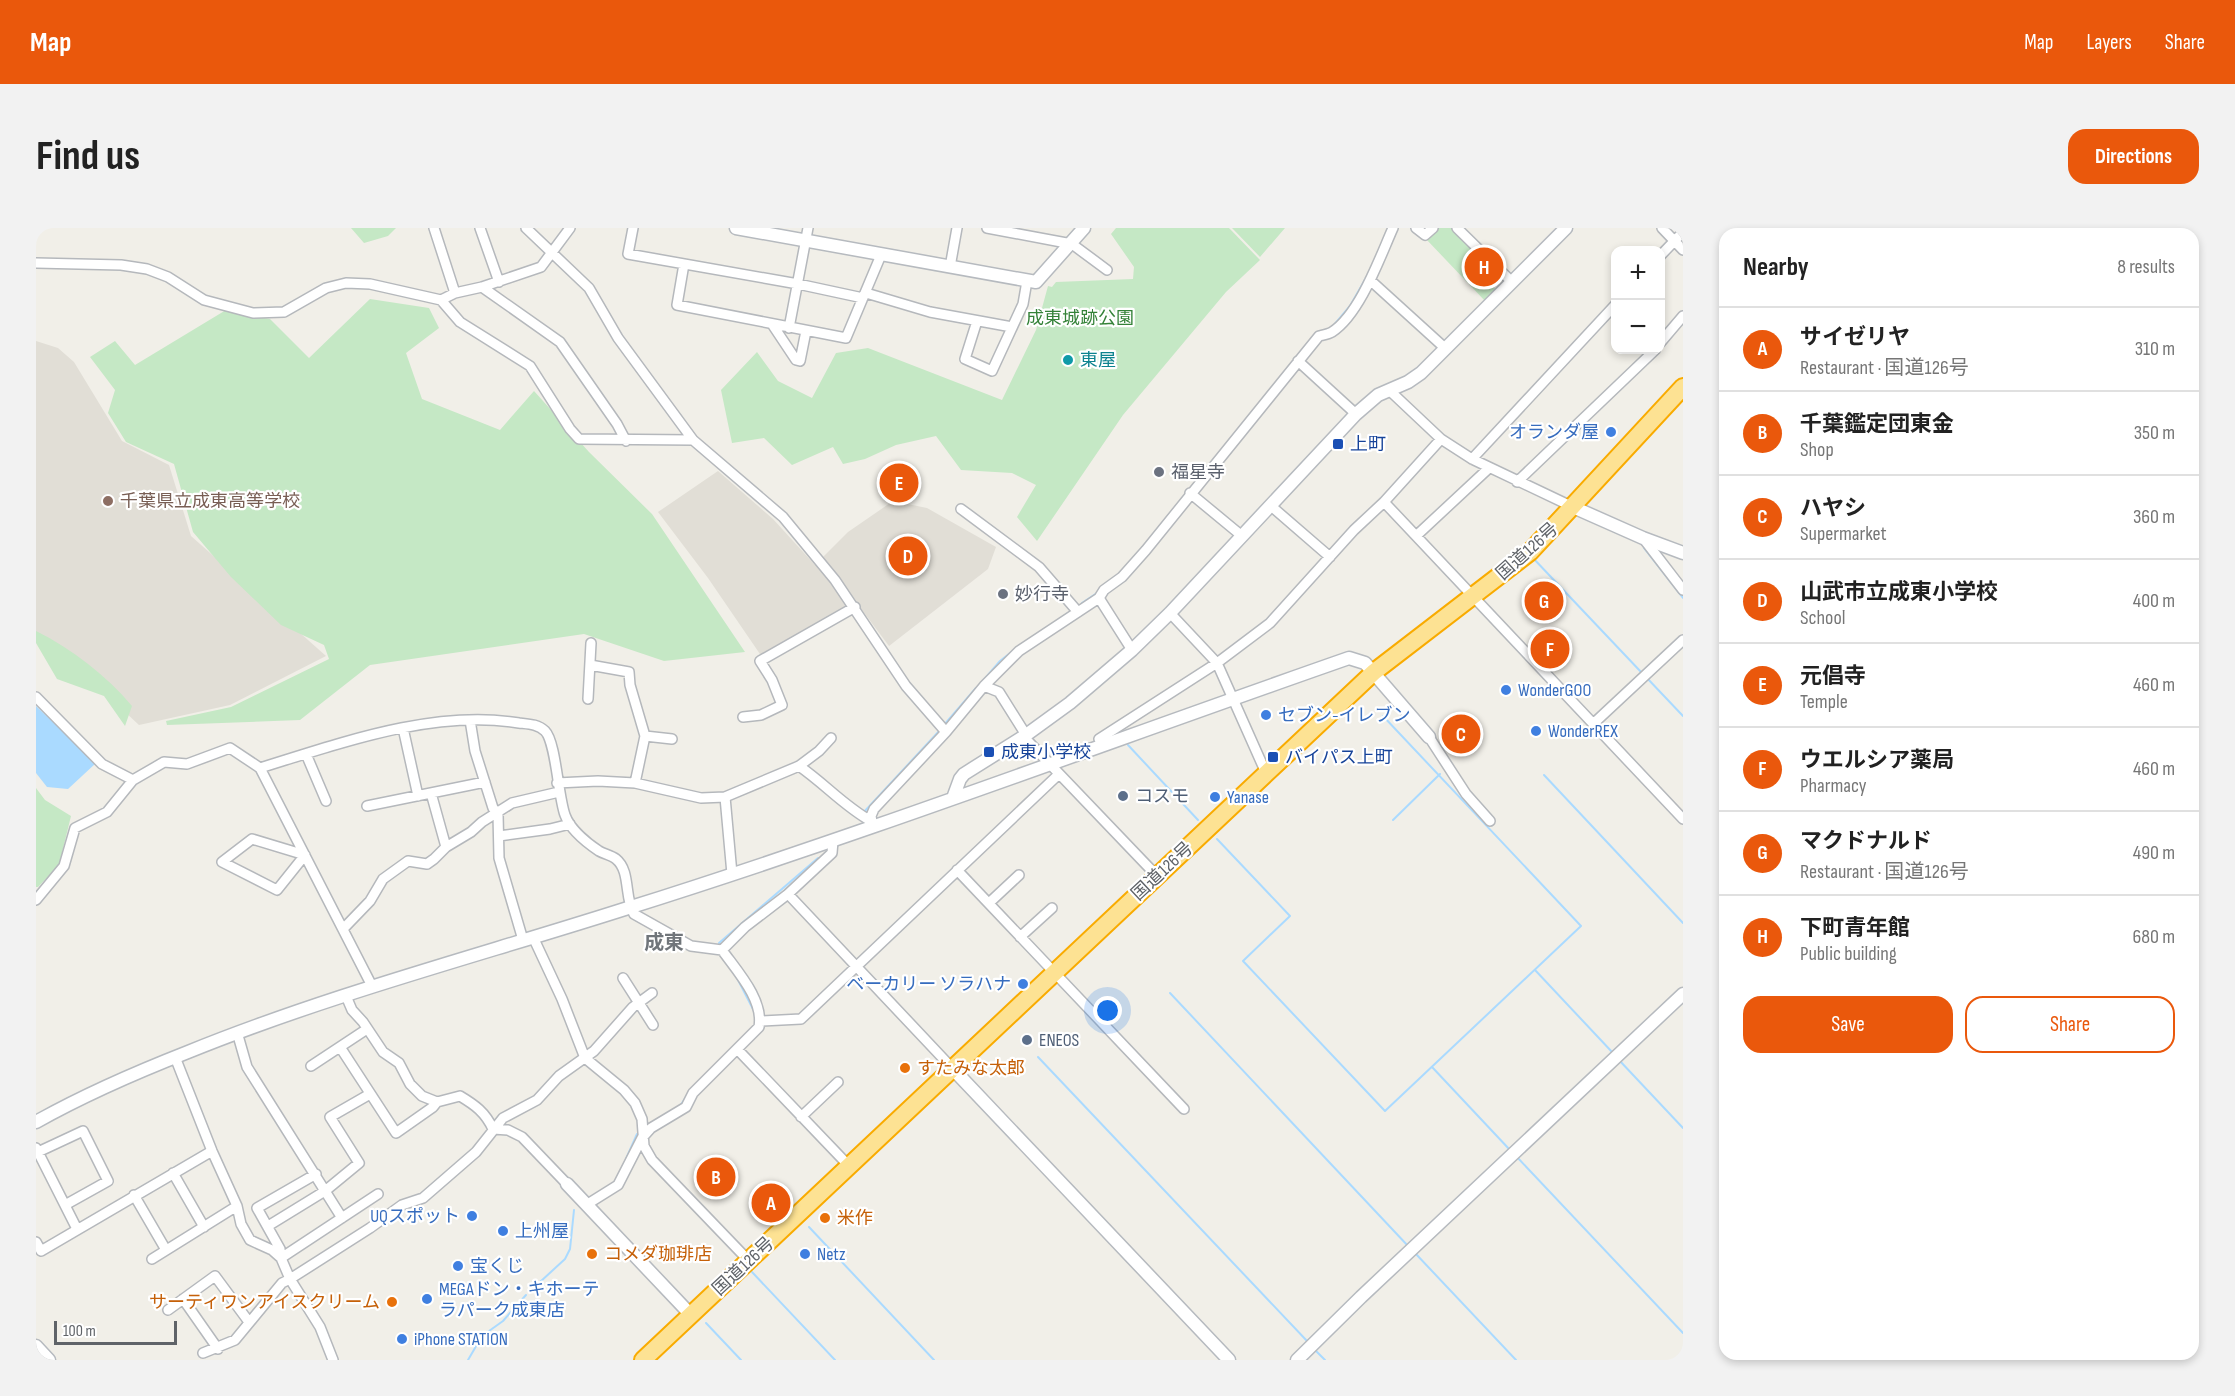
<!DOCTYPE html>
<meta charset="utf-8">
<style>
body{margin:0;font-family:"Sofia Sans Condensed","Noto Sans JP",sans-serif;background:#f2f2f2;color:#222}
.controls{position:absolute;right:18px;top:18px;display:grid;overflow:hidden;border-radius:12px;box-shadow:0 3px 9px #0003}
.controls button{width:54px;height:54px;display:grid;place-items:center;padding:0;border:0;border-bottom:2px solid #e0e0e0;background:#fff;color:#222;font:30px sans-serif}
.scale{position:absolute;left:18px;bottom:15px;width:123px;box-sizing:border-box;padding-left:6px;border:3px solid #5f6368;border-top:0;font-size:16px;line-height:21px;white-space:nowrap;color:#5f6368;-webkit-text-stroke:4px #fff;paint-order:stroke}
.you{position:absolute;left:1072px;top:783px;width:21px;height:21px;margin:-15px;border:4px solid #fff;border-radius:50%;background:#1a73e8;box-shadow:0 0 0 9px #1a73e833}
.badge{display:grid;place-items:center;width:39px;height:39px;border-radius:50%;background:#ea580c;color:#fff;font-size:20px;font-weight:700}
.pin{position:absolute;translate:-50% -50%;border:3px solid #fff;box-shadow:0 2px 6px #0006}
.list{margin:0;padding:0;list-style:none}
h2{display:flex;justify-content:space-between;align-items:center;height:78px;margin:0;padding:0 24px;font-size:26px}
h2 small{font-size:20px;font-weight:400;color:#767676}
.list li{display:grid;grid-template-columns:39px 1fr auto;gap:18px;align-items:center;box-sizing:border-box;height:84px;padding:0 24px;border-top:2px solid #e0e0e0}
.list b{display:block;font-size:22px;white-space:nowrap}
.list p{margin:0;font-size:20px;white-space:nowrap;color:#767676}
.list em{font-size:20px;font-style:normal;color:#767676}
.actions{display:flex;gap:12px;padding:18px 24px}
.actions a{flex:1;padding:14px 0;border:2px solid #ea580c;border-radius:18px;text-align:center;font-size:21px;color:#ea580c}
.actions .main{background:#ea580c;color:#fff}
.map{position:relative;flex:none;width:1647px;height:1132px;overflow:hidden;border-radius:18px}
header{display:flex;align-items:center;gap:36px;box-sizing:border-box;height:84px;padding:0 30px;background:#ea580c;color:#fff}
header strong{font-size:28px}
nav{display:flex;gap:33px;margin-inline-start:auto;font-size:21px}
.intro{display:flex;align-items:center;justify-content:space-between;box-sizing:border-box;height:144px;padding:0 36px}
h1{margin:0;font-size:42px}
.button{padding:15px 27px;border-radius:18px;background:#ea580c;color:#fff;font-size:21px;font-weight:700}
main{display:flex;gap:36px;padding:0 36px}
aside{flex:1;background:#fff;border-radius:18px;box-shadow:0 3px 9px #0003}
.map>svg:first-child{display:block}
.education{fill:#e1ded6}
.green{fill:#c5e8c5}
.water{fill:#aadaff}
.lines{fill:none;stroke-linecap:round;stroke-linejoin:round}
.stream{stroke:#aadaff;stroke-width:2}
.street-casing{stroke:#b5b8bc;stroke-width:12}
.secondary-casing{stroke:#b6babf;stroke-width:15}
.highway-casing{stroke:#f9ab00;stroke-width:20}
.street{stroke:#fff;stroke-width:9}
.secondary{stroke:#fff;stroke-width:12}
.highway{stroke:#fde293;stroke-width:16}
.culture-dot{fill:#0f9aa8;stroke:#fff;stroke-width:2}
.shop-dot{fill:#3f7fe0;stroke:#fff;stroke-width:2}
.transit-dot{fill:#1a4fb4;stroke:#fff;stroke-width:2}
.worship-dot{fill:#6b7280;stroke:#fff;stroke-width:2}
.education-dot{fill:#8d6e63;stroke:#fff;stroke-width:2}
.service-dot{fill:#5c6f8a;stroke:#fff;stroke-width:2}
.food-dot{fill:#e8710a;stroke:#fff;stroke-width:2}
.labels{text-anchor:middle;stroke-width:4.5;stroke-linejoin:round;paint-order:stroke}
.park-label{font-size:18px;fill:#348238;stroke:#fff}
.culture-label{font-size:18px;fill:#0d838f;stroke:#fff;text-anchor:start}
.shop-label{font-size:18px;fill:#366cbe;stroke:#fff;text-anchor:start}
.transit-label{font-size:18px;fill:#164399;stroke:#fff;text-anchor:start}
.worship-label{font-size:18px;fill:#5b616d;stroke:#fff;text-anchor:start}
.education-label{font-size:18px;fill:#785e54;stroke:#fff;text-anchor:start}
.street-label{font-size:18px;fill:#5f6368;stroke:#fff}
.service-label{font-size:18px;fill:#4e5e75;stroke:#fff;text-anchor:start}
.food-label{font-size:18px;fill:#c56008;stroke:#fff;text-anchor:start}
.neighbourhood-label{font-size:20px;font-weight:bold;fill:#70757a;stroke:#fff}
</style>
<header>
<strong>Map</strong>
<nav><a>Map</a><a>Layers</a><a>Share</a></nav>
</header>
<div class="intro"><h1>Find us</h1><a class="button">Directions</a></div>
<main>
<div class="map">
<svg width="1647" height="1132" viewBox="0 0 1647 1132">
<rect width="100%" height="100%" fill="#f1efe8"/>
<path class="education" d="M 0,113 L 22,120 L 38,134 L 86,213 L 133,237 L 155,308 L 290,428 L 194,477 L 103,497 L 15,415 L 0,408 Z
M 682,243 L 737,291 L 779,337 L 812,304 L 857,273 L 891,280 L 960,319 L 952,341 L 853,418 L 820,374 L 726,429 L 672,350 L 622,284 Z"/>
<path class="green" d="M 315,0 L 360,0 L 352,8 L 328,15 Z
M 1080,0 L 1193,0 L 1224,32 L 1190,64 L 1087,187 L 1001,313 L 981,289 L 1000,257 L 976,245 L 925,242 L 900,208 L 860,217 L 829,231 L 807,236 L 797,219 L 756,237 L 728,210 L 696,215 L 685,162 L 721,124 L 742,153 L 776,170 L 800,125 L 832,120 L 966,172 L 1000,102 L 1012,58 L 1016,59 L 1020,54 L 1097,51 L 1098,39 L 1075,6 Z
M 1196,0 L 1249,0 L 1224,29 Z
M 1401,0 L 1417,0 L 1444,27 L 1436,35 L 1461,63 L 1450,74 L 1390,11 Z
M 334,71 L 393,80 L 403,100 L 370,125 L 386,171 L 464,202 L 498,163 L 553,224 L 616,286 L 709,424 L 628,433 L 548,406 L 334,437 L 264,492 L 131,497 L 130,493 L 195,479 L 293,431 L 288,417 L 245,397 L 195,349 L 157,304 L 138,236 L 90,214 L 72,185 L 79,162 L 54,129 L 79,113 L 99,137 L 190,82 L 234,91 L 273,130 Z
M 0,403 C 36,421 70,447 96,478 L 89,498 L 68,468 L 21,451 L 0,415 Z
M 0,560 L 9,572 L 35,588 L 23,637 L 2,659 L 0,659 Z"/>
<path class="water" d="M 0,478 L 60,535 L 32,561 L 11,559 L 0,545 Z"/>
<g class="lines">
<path class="stream" d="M 1298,97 L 1314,78 L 1330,50
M 1608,320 L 1647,370
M 1497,330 L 1606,445
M 1070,366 L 1079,359
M 1046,375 L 1061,365
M 1022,392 L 1032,385
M 1610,449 L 1647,488
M 946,454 L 964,433 L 978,422
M 908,497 L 940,460
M 1092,517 L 1162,592
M 1508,547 L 1647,695
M 827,585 L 905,501
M 1357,592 L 1404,546
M 1181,611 L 1254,688 L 1207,733 L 1349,883 L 1545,698 L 1347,488
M 683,715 L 782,630
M 1499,742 L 1577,825
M 700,748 L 719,785
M 1134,765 L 1373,1019
M 1002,829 L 1272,1114
M 1583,832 L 1647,900
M 1396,839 L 1474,922
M 644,878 L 656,860
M 1480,928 L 1647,1105
M 590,931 L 601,906
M 773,999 L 898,1132
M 1379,1025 L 1480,1132
M 716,1044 L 799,1132
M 504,1054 L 529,1031 L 534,1021 L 538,982
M 670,1095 L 705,1132
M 1278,1121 L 1289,1132
M 432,1132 L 446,1108 L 467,1093 L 490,1067"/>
<defs>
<path id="street" d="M 398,0 L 419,65
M 444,0 L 463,54
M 490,0 L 553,60 L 582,110 L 657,212 L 747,289 L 799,352 L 870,458 L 910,504
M 597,0 L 592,26 L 762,56 L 827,70
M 951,0 L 1036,16 L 1071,42
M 1380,0 L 1389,7 L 1397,0
M 1421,0 L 1476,54
M 1626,0 L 1647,22
M 1624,28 L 1647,4
M 0,35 L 85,37 L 111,41 L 132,49 L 168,72 L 217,85 L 248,84 L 290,60 L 310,55 L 334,56 L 405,72 L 424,94 L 494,138 L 534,201 L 543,211 L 657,212
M 648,36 L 641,77 L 810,110 L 845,27
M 914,39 L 921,0
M 1334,52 L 1410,121
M 446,59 L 524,114 L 581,196 L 590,213
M 830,65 L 894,84 L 976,99
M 405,72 L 419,65 L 446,59 L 505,39 L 534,0
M 941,93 L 929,131 L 956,143 L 987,76 L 991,53
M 736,96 L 760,132 L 764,133 L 770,103
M 753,100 L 772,0
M 1624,115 L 1647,88
M 1262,133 L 1320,186
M 1353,162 L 1405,211 L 1436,231 L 1537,279
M 1436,231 L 1580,76
M 1481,254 L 1619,122
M 1154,265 L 1206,308
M 1348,274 L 1647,591
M 1235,278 L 1294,329
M 925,281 L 1003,339 L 1042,384
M 1380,308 L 1453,240
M 1607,310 L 1647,362
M 1063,370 L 1096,422
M 1134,385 L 1181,435 L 1230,545
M 554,437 L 593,444 L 594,457 L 609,508
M 948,458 L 963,464 L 990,507
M 0,469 L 66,536 L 97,552
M 552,471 L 555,415
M 707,489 L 725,487 L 746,477 L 736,452 L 724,433 L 819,379
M 434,492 L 439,523 L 457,580 L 462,586 L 463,630 L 487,712
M 1557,496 L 1647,412
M 367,500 L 382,568
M 988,509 L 1121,648
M 1393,509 L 1430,566 L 1454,593
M 1067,517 L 1063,511 L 1181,435 L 1234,395 L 1318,302 L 1348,274 L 1405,211
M 270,526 L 290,573
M 763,538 C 788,555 809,579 835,593
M 224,540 C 305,515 398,481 483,495 C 492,496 502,496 509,503 C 520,514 522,568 529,587 C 534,601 551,615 563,623 C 568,626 575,627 580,631 C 595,643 588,670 598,686 L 655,718 L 686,722 L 709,699 L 752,666 L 796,625 L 797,613
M 521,555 L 562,553 L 599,555 L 665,570 L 689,569 L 763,538 L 783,523 L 795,510
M 599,555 L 609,508 L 636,511
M 395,565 L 410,619
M 689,569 L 696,646
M 331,578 L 449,554
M 837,599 L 835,588 L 838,581 L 910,504 L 948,458 L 983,423 L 1063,370 L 1068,362 L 1086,349 L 1110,322 L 1283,108 C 1287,107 1293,106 1296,104 C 1324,86 1344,29 1357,0
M 463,608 L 514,601 L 534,596
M 216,611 L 269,627 L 241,662 L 186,634 Z
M 921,642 L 1148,881
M 752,666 L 917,841
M 0,672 L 28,638 L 39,600 L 71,584 L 97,552 L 128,534 L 151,536 L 194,520 L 224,540 L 336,758
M 953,675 L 983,647
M 307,701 L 334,673 L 347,651 L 372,633 L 391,636 L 398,631 L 410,619 L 435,604 L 446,594 L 476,575 L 523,564
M 497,709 L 526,771 L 549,830 L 588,862 L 599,875 L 606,891 L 608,918 L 616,932 L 713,1033
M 984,709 L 1016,680
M 587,750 L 617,797
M 310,768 L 316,782 L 327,794 L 347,824 L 363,835 L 374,856 L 386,868 L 401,874
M 725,793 L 765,791 L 1023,546
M 201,804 L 211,839 L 306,990
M 304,819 L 360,905 L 397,879 L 401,874 L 424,868 C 439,877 449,884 457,901
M 701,821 L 814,939
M 139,829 L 176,923 L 201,978 L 205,996 L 214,1012 L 236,1022 L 245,1030 L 254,1051 L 246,1055 L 199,1112 L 167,1125
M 275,838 L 331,801
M 765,889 L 802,854
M 457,901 L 472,902 L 486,909 L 531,956
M 0,920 L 41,1001
M 2,924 L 47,903 L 72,953 L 29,977
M 137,945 L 168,999
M 280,946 L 221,980 L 244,1021 L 245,1030 L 342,966
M 98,967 L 130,1022
M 550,977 L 582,957 L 606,910 L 615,900 L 650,879 L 657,865 L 723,799 C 728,772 701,743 686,722
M 232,998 L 289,963 L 323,935 L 294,889 L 334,866
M 0,1014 L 5,1023 L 176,923
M 116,1031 L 201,978
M 147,1071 L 182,1121
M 132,1082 L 179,1048 L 213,1094
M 297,1132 L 284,1099 L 254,1051 L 334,1000 L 366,977 L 387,970 L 440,924 L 467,890 L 501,872 L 523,848 L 558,823 L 597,779 L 616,765"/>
<path id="secondary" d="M 700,0 L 1000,54 L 1048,0
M 1537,279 L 1607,310 L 1647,325
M 917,570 L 924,551 L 928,546 L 990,507 L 1034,475 L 1096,422 L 1134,385 L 1320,186 L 1342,167 L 1372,154 L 1385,145 L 1530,0
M 917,841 L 1193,1132
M 0,894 C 48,867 101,844 152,824 C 295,766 445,727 592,680 C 834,604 1072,514 1313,430 L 1329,435 L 1393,509
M 531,956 L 655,1087
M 0,1118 L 13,1132
M 1261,1132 L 1325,1069 L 1647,766"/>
<path id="highway" d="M 607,1132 L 1338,444 L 1494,324 L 1647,159"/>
</defs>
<use href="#street" class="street-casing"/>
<use href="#secondary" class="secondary-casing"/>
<use href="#highway" class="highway-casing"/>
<use href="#street" class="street"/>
<use href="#secondary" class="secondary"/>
<use href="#highway" class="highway"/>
</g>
<circle class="culture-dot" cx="1032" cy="132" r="6"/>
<g class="shop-dot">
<circle cx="1575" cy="204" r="6"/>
<circle cx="1470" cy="462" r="6"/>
<circle cx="1230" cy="487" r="6"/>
<circle cx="1500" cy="503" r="6"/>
<circle cx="1179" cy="569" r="6"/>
<circle cx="987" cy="756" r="6"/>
<circle cx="436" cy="988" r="6"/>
<circle cx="467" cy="1003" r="6"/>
<circle cx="769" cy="1026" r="6"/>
<circle cx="422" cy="1038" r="6"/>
<circle cx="391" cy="1071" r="6"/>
<circle cx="366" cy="1111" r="6"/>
</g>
<g class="transit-dot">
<rect x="1296" y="210" width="12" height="12" rx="3"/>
<rect x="947" y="518" width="12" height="12" rx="3"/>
<rect x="1231" y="523" width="12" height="12" rx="3"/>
</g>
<g class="worship-dot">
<circle cx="1123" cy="244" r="6"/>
<circle cx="967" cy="366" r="6"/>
</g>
<circle class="education-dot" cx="72" cy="273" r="6"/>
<g class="service-dot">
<circle cx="1087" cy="568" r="6"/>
<circle cx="991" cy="812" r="6"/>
</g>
<g class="food-dot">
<circle cx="869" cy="840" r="6"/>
<circle cx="789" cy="990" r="6"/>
<circle cx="556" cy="1026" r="6"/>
<circle cx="356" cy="1074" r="6"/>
</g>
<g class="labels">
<g class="park-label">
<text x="1044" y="96">成東城跡公園</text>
</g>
<g class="culture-label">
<text x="1044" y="138">東屋</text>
</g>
<g class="shop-label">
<text x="1563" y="210" text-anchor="end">オランダ屋</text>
<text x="1482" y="468">WonderGOO</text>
<text x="1242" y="493">セブン-イレブン</text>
<text x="1512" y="509">WonderREX</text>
<text x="1191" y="575">Yanase</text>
<text x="975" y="762" text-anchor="end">ベーカリー ソラハナ</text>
<text x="424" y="994" text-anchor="end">UQスポット</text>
<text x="479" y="1009">上州屋</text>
<text x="781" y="1032">Netz</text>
<text x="434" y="1044">宝くじ</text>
<text x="403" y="1067">MEGAドン・キホーテ<tspan x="403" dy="21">ラパーク成東店</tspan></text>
<text x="378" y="1117">iPhone STATION</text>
</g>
<g class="transit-label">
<text x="1314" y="222">上町</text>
<text x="965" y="530">成東小学校</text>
<text x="1249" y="535">バイパス上町</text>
</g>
<g class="worship-label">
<text x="1135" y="250">福星寺</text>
<text x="979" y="372">妙行寺</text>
</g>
<g class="education-label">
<text x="84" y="279">千葉県立成東高等学校</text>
</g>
<g class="street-label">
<text transform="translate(1491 323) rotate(-42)" y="6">国道126号</text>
<text transform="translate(1126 643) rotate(-43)" y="6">国道126号</text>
<text transform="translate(707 1038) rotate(-43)" y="6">国道126号</text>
</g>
<g class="service-label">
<text x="1099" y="574">コスモ</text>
<text x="1003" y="818">ENEOS</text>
</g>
<g class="food-label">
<text x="881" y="846">すたみな太郎</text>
<text x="801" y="996">米作</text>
<text x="568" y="1032">コメダ珈琲店</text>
<text x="344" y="1080" text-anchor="end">サーティワンアイスクリーム</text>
</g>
<g class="neighbourhood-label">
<text x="628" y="721">成東</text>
</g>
</g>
</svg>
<div class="controls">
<button>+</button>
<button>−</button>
</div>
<div class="scale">100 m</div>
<div class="you"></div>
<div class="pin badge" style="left:735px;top:975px">A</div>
<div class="pin badge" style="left:680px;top:949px">B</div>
<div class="pin badge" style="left:1425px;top:506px">C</div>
<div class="pin badge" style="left:872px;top:328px">D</div>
<div class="pin badge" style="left:863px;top:255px">E</div>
<div class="pin badge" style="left:1514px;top:421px">F</div>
<div class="pin badge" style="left:1508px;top:373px">G</div>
<div class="pin badge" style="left:1448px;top:39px">H</div>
</div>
<aside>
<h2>Nearby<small>8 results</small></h2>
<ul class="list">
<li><span class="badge">A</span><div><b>サイゼリヤ</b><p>Restaurant · 国道126号</p></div><em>310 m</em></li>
<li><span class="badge">B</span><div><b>千葉鑑定団東金</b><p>Shop</p></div><em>350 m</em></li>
<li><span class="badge">C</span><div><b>ハヤシ</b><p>Supermarket</p></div><em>360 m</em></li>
<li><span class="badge">D</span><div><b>山武市立成東小学校</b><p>School</p></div><em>400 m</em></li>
<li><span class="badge">E</span><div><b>元倡寺</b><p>Temple</p></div><em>460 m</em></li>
<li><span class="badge">F</span><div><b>ウエルシア薬局</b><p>Pharmacy</p></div><em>460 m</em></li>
<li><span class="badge">G</span><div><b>マクドナルド</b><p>Restaurant · 国道126号</p></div><em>490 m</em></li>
<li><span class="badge">H</span><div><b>下町青年館</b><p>Public building</p></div><em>680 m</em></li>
</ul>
<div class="actions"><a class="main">Save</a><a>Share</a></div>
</aside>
</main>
